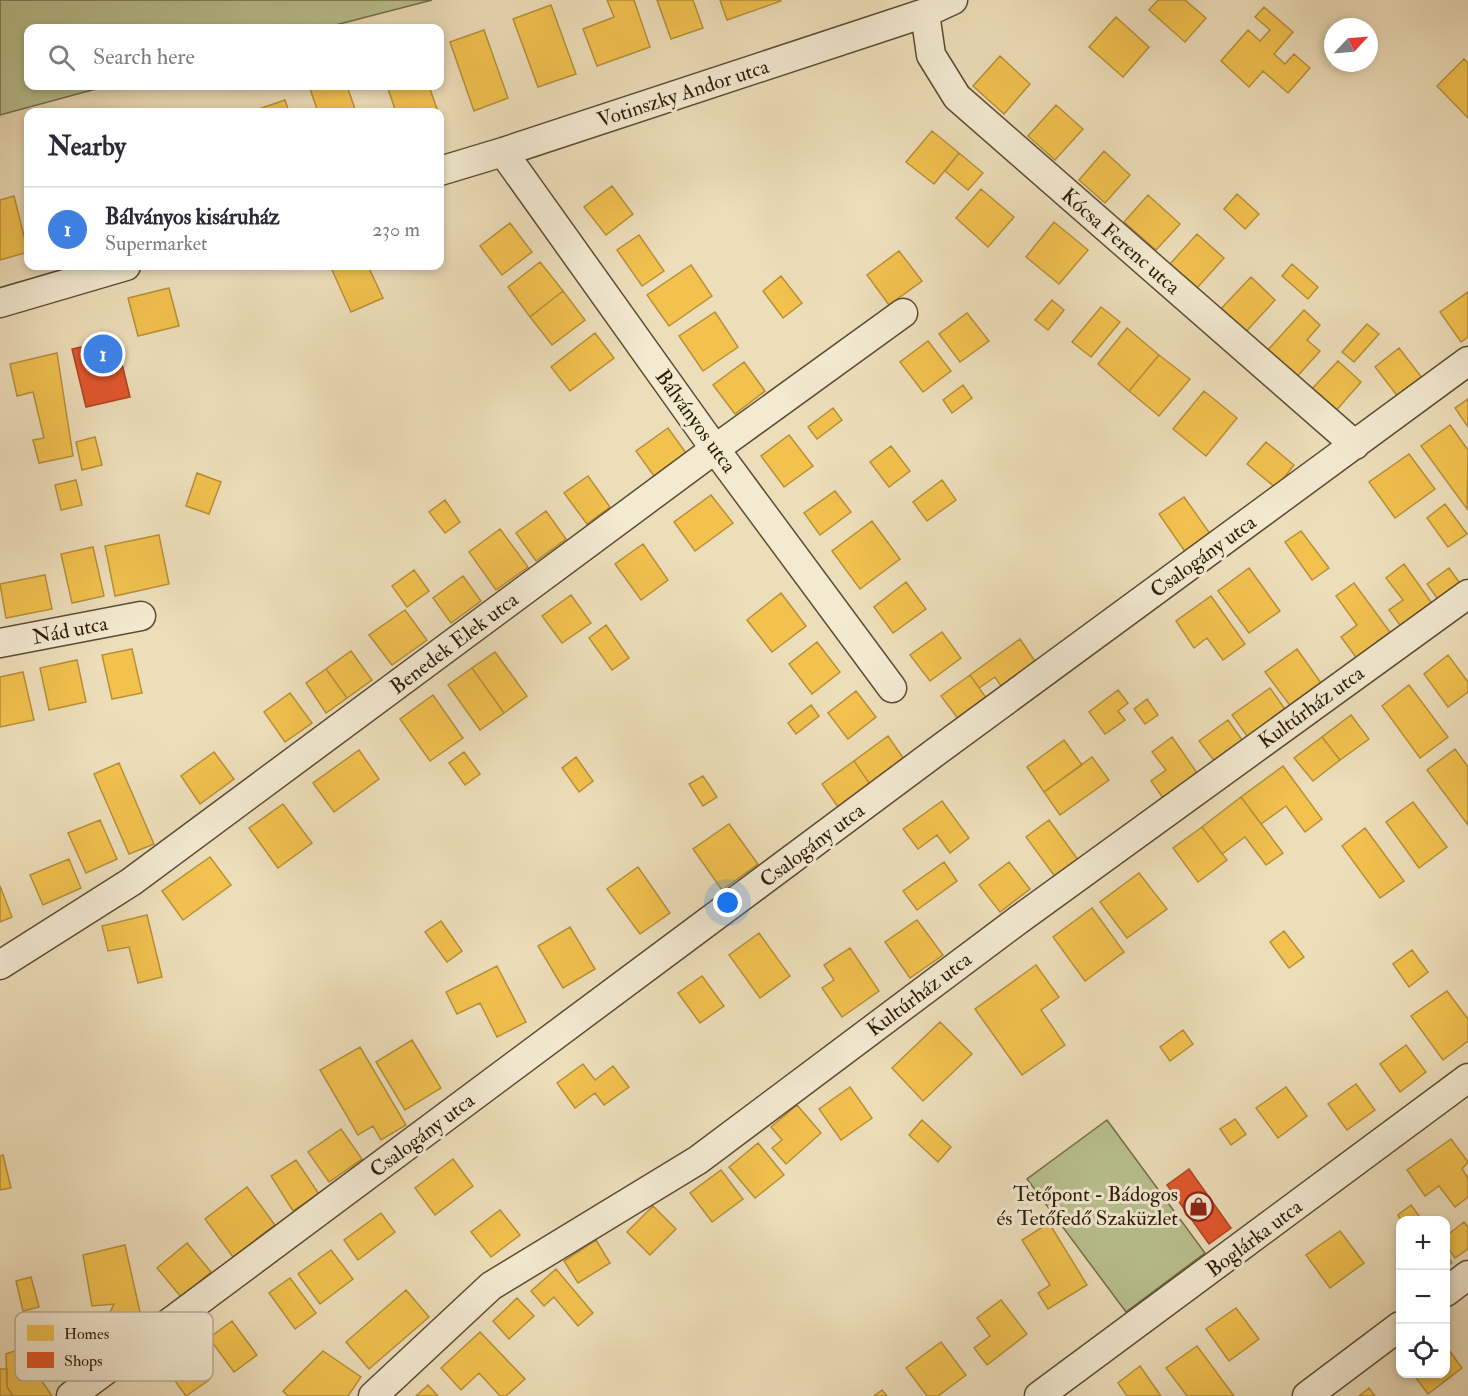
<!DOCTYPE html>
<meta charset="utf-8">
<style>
body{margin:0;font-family:"IM FELL Double Pica",serif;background:#f7f7f7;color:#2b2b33}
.controls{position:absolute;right:18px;bottom:18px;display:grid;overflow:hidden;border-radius:12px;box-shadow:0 3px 9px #0003}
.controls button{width:54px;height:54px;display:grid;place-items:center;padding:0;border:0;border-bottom:2px solid #e1e1e2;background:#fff;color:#2b2b33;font:30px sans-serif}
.compass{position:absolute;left:1324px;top:18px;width:54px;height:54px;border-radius:50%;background:#fff;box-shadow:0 3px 9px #0003;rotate:64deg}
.you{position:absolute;left:728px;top:903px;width:21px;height:21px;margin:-15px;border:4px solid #fff;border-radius:50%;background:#1a73e8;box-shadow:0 0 0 9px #1a73e833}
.badge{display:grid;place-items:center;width:39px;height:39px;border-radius:50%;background:#8f2418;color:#fff;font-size:20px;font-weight:700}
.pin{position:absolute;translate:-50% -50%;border:3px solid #fff;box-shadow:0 2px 6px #0006}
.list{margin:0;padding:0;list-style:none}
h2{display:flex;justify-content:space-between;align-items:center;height:78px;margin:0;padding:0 24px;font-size:26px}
h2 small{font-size:20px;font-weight:400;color:#7c7c81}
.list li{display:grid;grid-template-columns:39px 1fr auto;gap:18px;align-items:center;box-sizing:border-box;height:84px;padding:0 24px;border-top:2px solid #e1e1e2}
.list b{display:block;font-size:22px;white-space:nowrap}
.list p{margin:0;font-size:20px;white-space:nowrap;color:#7c7c81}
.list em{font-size:20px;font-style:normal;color:#7c7c81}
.icon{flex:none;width:33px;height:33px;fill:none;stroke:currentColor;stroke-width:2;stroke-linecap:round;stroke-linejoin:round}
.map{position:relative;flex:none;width:1468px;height:1396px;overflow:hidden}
.search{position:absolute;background:#fff;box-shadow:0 3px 9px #0003;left:24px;top:24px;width:420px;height:66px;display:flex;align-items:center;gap:15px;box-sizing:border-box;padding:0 21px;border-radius:12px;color:#7c7c81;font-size:22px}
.panel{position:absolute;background:#fff;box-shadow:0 3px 9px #0003;left:24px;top:108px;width:420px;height:162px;border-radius:12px}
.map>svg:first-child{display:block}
.green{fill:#b9c18f;stroke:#736e4a;stroke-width:1.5}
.homes{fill:#f2c14e;stroke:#b79038;stroke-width:1.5}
.shops{fill:#e4572e;stroke:#ad4522;stroke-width:1.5}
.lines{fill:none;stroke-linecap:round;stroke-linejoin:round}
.street-casing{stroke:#5d4c33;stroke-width:31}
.street{stroke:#f3ead2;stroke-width:28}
.labels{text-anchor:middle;stroke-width:6;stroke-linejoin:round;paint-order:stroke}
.street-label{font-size:21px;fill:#2d1c06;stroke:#f3ead2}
.poi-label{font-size:21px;fill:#2d1c06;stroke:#f3ead2;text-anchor:end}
.key{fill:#f3ead2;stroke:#b8ac95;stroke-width:1.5}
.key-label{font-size:16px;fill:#2d1c06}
</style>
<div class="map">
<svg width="1468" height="1396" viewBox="0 0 1468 1396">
<rect width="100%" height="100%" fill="#eddeba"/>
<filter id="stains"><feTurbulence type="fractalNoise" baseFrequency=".00333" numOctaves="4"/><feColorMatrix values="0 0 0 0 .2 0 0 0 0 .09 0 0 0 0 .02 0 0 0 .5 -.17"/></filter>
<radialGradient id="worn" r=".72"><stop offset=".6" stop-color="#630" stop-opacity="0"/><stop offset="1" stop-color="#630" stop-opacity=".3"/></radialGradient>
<path class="green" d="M 0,0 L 432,0 L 324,28 L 28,28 L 28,86 L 107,86 L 0,115 Z
M 1107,1120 L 1205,1253 L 1126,1312 L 1027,1179 Z"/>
<path class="homes" d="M 607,0 L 634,0 L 650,47 L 597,66 L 583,29 L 614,17 Z
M 657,0 L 693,0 L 703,28 L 671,39 Z
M 720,0 L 780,0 L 781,1 L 727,20 Z
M 1158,0 L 1185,0 L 1206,18 L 1185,42 L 1149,10 Z
M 551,5 L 576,74 L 538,87 L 513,19 Z
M 1264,7 L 1293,32 L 1274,54 L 1285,64 L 1294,54 L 1310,68 L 1288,93 L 1263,71 L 1249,87 L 1221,61 L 1248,30 L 1260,41 L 1270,30 L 1255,17 Z
M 1116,17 L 1149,47 L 1123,77 L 1089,47 Z
M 484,30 L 508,98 L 474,111 L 450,42 Z
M 1000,56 L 1030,84 L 1004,114 L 973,86 Z
M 1464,59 L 1468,63 L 1468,118 L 1437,86 Z
M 309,86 L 347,86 L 356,112 L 318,112 Z
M 387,86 L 429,86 L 438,112 L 396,112 Z
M 285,100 L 289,112 L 250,112 Z
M 1056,105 L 1083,129 L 1055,160 L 1028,136 Z
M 932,131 L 959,153 L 934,184 L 906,162 Z
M 1104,151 L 1130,175 L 1105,203 L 1079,180 Z
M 959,153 L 983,173 L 968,190 L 945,171 Z
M 612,186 L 633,214 L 606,235 L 584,207 Z
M 981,189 L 1014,217 L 988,247 L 956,218 Z
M 1237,194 L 1259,214 L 1245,229 L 1224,209 Z
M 1148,195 L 1180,224 L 1156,250 L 1124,222 Z
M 14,196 L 28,252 L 0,260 L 0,200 Z
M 1054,222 L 1088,250 L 1059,284 L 1026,257 Z
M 510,223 L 532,252 L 502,275 L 480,246 Z
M 1197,234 L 1224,258 L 1197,288 L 1170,264 Z
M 639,235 L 664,271 L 642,286 L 617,250 Z
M 899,251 L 922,281 L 889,305 L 867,275 Z
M 540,262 L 563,291 L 530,317 L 508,287 Z
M 1292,264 L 1318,287 L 1308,299 L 1282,276 Z
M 691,265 L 712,296 L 669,326 L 647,295 Z
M 341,266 L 368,266 L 383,298 L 351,312 L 332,270 Z
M 781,276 L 802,303 L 783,318 L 763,291 Z
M 1251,277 L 1275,300 L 1243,335 L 1218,312 Z
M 169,288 L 179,326 L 138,336 L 128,298 Z
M 563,291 L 585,320 L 552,345 L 530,317 Z
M 1468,292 L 1468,337 L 1461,342 L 1440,312 Z
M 1052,300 L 1064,310 L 1048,330 L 1035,320 Z
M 1101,307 L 1120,322 L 1091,357 L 1072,342 Z
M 1304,310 L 1320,325 L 1307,340 L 1320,351 L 1295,379 L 1266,352 Z
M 715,312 L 738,347 L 703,371 L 679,336 Z
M 967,313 L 989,341 L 960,362 L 939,334 Z
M 1367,324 L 1379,334 L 1354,362 L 1342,352 Z
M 1127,328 L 1159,355 L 1129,391 L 1098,364 Z
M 595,333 L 614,358 L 570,391 L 551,367 Z
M 928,341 L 951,371 L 923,392 L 900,362 Z
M 1399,348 L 1423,379 L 1399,398 L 1375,367 Z
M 57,353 L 73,456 L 39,463 L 33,440 L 44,438 L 33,392 L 17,396 L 10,364 Z
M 1159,355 L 1190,379 L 1159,416 L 1129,391 Z
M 1338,361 L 1361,382 L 1334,413 L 1310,391 Z
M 744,362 L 765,391 L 735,414 L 713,385 Z
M 963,385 L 972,398 L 952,413 L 943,400 Z
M 1204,391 L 1237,418 L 1206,456 L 1173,429 Z
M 1468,399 L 1468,427 L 1455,408 Z
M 833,408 L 842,420 L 817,439 L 808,427 Z
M 1450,425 L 1468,450 L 1467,509 L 1421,446 Z
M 668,428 L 686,453 L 654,476 L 636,451 Z
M 789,435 L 813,466 L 784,487 L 761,456 Z
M 95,437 L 102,465 L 82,470 L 76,442 Z
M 1266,442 L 1294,465 L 1276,488 L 1247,464 Z
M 891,446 L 910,471 L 889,487 L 870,462 Z
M 1409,454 L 1435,489 L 1395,518 L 1369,482 Z
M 197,473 L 221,482 L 209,514 L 186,506 Z
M 588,476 L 610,507 L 587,524 L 564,493 Z
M 76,480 L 82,505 L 61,510 L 55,485 Z
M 942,480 L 956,500 L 927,521 L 913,502 Z
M 835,491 L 851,512 L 820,535 L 804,513 Z
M 711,495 L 733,523 L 695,551 L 674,522 Z
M 1184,497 L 1211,535 L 1186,553 L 1159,514 Z
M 445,500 L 460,522 L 445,533 L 429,512 Z
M 1445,504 L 1467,534 L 1448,547 L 1427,518 Z
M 546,511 L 566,539 L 536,561 L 516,533 Z
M 872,521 L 900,559 L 860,589 L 832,551 Z
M 500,529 L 528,567 L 496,590 L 469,552 Z
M 1301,531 L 1329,568 L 1312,580 L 1285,542 Z
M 159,535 L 169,584 L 115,596 L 105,546 Z
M 643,544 L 668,580 L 641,600 L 615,564 Z
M 93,547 L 104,596 L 72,603 L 61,554 Z
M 1404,564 L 1436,609 L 1405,632 L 1389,610 L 1403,600 L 1386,578 Z
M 1249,568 L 1280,611 L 1249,633 L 1218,591 Z
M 1449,568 L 1464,589 L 1442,605 L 1427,584 Z
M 414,570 L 429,591 L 407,607 L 392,586 Z
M 45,575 L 52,609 L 6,618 L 0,584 Z
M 463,576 L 481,601 L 451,623 L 433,598 Z
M 906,582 L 926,609 L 893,633 L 874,607 Z
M 1354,583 L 1395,639 L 1361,664 L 1341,637 L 1357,625 L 1336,596 Z
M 781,593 L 806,626 L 772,652 L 747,620 Z
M 571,595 L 591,623 L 562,643 L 542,616 Z
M 1211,596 L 1245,644 L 1223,660 L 1207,638 L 1194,648 L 1176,621 Z
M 405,610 L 427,640 L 392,665 L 369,635 Z
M 606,625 L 629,658 L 612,670 L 589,638 Z
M 942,632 L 961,658 L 930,681 L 910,655 Z
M 1020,639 L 1037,664 L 1003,689 L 995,677 L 979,688 L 970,675 Z
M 817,642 L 840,672 L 812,694 L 789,664 Z
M 132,649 L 142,693 L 112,699 L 102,655 Z
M 1297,649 L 1326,690 L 1295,712 L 1265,672 Z
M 351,651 L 372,680 L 347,698 L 326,669 Z
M 495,652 L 527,696 L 504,713 L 472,668 Z
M 1448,655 L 1468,682 L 1468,692 L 1448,707 L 1424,674 Z
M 77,660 L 86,702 L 49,710 L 40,668 Z
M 472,668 L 504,713 L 480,730 L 448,685 Z
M 326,669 L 347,698 L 326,713 L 306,683 Z
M 23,672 L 34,720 L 0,727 L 0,677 Z
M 970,675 L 987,699 L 959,720 L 941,696 Z
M 1409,685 L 1448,737 L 1420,758 L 1382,706 Z
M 1270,688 L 1290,716 L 1252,743 L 1232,715 Z
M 1118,690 L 1128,703 L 1118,711 L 1125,720 L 1105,734 L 1089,712 Z
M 856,691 L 876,717 L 848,739 L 828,713 Z
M 290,693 L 312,723 L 285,742 L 264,712 Z
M 433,695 L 463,738 L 430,761 L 400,719 Z
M 1147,699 L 1158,715 L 1145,724 L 1134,709 Z
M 811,705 L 819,716 L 796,734 L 788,723 Z
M 1351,715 L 1369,739 L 1340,760 L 1322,737 Z
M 1228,720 L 1247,747 L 1219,767 L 1199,741 Z
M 888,736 L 906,762 L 872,787 L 854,761 Z
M 1172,737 L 1202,780 L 1168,805 L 1151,781 L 1166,770 L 1152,752 Z
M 1322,737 L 1340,760 L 1313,781 L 1294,758 Z
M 1064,740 L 1082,765 L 1044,792 L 1027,767 Z
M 1455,749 L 1468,767 L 1468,825 L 1427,770 Z
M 359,750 L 379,779 L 334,812 L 313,783 Z
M 214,752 L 234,779 L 200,804 L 181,776 Z
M 464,752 L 480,774 L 465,785 L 449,763 Z
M 576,757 L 593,781 L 579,792 L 562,768 Z
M 1092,757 L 1109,780 L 1060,815 L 1044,792 Z
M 854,761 L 872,787 L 840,810 L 822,784 Z
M 119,763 L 154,844 L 129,854 L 94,774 Z
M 1283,766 L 1322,819 L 1305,832 L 1286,806 L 1261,824 L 1241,797 Z
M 703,776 L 717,797 L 703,806 L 689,784 Z
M 1241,797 L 1283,853 L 1266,865 L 1245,837 L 1222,854 L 1202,827 Z
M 942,801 L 969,838 L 950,853 L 937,835 L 918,849 L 903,829 Z
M 1413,802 L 1447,847 L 1419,868 L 1386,822 Z
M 283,804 L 312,843 L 278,868 L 249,828 Z
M 100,820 L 117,859 L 86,873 L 68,833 Z
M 1049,820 L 1079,861 L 1056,878 L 1026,837 Z
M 729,824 L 758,864 L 722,890 L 693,849 Z
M 1202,827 L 1227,860 L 1198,882 L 1173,848 Z
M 1365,828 L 1404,881 L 1380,898 L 1342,846 Z
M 210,857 L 231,885 L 183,920 L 162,891 Z
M 69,859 L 81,888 L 43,905 L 30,875 Z
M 944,862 L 957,881 L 917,910 L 903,891 Z
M 1009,862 L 1030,889 L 1000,912 L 979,885 Z
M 638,867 L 670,913 L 640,934 L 607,889 Z
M 1139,873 L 1167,909 L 1127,938 L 1100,902 Z
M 0,886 L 12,917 L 0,922 Z
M 1092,908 L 1124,952 L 1085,981 L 1053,937 Z
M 147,915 L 162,977 L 138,983 L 129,947 L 108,951 L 102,926 Z
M 917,920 L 943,955 L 910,978 L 885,942 Z
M 441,921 L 462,951 L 447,962 L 425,932 Z
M 570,927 L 595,969 L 563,988 L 538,946 Z
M 1284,931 L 1304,957 L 1289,968 L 1270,942 Z
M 759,933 L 790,976 L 760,998 L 729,955 Z
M 850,948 L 879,991 L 842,1017 L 822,988 L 834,980 L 824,965 Z
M 1412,950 L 1428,972 L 1409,987 L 1393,964 Z
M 1036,965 L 1059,997 L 1041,1010 L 1065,1045 L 1022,1075 L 975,1009 Z
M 497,966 L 526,1022 L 497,1037 L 480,1003 L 457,1014 L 446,992 Z
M 702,976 L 724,1006 L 700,1023 L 678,993 Z
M 1447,991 L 1468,1019 L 1468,1041 L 1443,1060 L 1411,1016 Z
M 940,1022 L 972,1054 L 923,1101 L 892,1068 Z
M 1183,1030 L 1193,1044 L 1170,1061 L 1160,1047 Z
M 412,1040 L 441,1088 L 405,1110 L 376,1062 Z
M 1406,1045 L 1426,1072 L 1400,1092 L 1380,1064 Z
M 360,1047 L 406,1125 L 381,1140 L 373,1126 L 358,1135 L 320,1070 Z
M 583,1064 L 595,1080 L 613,1066 L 629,1087 L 604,1105 L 595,1093 L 575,1108 L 557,1083 Z
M 1356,1084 L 1375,1110 L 1347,1130 L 1328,1104 Z
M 850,1087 L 872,1118 L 841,1140 L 819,1109 Z
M 1286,1087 L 1307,1116 L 1278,1138 L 1256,1108 Z
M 797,1105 L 821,1133 L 786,1164 L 772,1148 L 782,1140 L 771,1127 Z
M 1235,1119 L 1246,1134 L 1231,1145 L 1220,1129 Z
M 922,1120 L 951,1147 L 938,1162 L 909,1135 Z
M 341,1129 L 362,1159 L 329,1182 L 308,1152 Z
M 1451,1139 L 1468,1162 L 1462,1169 L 1468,1178 L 1468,1197 L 1455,1207 L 1439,1186 L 1425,1196 L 1407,1170 Z
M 758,1143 L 784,1175 L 755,1198 L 729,1167 Z
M 3,1155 L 11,1188 L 0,1190 L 0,1156 Z
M 453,1159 L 473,1186 L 435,1215 L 415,1188 Z
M 296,1160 L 319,1194 L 293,1211 L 271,1176 Z
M 721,1170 L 743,1199 L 712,1222 L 690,1193 Z
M 247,1187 L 275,1225 L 233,1257 L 205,1219 Z
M 1411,1205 L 1422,1220 L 1401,1220 L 1398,1215 Z
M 653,1206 L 676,1229 L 650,1255 L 627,1232 Z
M 500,1210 L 520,1235 L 491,1257 L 471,1232 Z
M 381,1213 L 395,1232 L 358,1260 L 344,1240 Z
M 1464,1222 L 1468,1227 L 1468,1249 L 1455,1258 L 1446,1245 L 1446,1236 Z
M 1049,1223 L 1087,1285 L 1048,1309 L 1038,1293 L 1050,1285 L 1022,1240 Z
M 1340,1231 L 1364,1263 L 1330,1288 L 1306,1255 Z
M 596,1240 L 610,1263 L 578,1283 L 564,1261 Z
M 187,1243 L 211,1272 L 181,1297 L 157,1268 Z
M 125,1245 L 144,1330 L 126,1338 L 107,1318 L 114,1304 L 92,1306 L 83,1255 Z
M 331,1250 L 353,1279 L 320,1304 L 298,1274 Z
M 1446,1254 L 1452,1263 L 1446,1267 Z
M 556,1269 L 593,1313 L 578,1326 L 554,1297 L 544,1306 L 531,1291 Z
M 31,1277 L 39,1307 L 23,1311 L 16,1281 Z
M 290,1278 L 316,1313 L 295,1329 L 269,1293 Z
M 406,1290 L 429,1317 L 369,1369 L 346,1342 Z
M 517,1298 L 534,1316 L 509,1339 L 493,1321 Z
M 1001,1300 L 1027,1334 L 987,1365 L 974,1348 L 990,1336 L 977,1318 Z
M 1236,1308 L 1259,1339 L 1229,1361 L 1206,1329 Z
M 232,1321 L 257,1355 L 234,1372 L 209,1338 Z
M 480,1332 L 525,1379 L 506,1396 L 500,1396 L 479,1373 L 461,1390 L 441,1368 Z
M 941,1342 L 966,1375 L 938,1396 L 927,1396 L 906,1368 Z
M 1197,1346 L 1234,1396 L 1187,1396 L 1166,1368 Z
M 1446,1346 L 1462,1368 L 1428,1394 L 1413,1374 L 1446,1374 Z
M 20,1349 L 33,1368 L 52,1396 L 13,1396 L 7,1387 L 6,1354 Z
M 186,1349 L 209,1380 L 186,1396 L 164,1366 Z
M 323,1351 L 361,1377 L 348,1396 L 288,1396 L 283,1391 Z
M 1140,1366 L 1161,1396 L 1127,1396 L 1118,1383 Z
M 0,1369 L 7,1369 L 7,1387 L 13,1396 L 0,1396 Z
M 428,1385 L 438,1396 L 416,1396 Z
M 1369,1388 L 1375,1396 L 1359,1396 Z
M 882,1390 L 887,1396 L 874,1396 Z"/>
<path class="shops" d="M 116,339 L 130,397 L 86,407 L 72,349 Z
M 1189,1169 L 1231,1228 L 1209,1244 L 1167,1185 Z"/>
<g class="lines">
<defs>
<path id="street" d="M 925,13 L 931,55 L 957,97 L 1355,445
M 503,152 L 715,449 L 892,688
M 440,171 L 503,152 L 925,13 L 953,0
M 0,303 L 126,266
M 0,643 L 141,616
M 0,965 L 131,882 L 715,449 L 903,313
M 1446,1292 L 1468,1275
M 71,1396 L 937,751 L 1468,361
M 373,1396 L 491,1286 L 698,1160 L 1021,918 L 1468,594
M 1039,1396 L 1468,1078
M 1307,1396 L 1400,1326"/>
</defs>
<use href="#street" class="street-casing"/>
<use href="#street" class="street"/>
</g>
<defs>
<symbol id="shop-ring" viewBox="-11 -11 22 22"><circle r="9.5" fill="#f3ead2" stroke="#8f2418" stroke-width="1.5"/><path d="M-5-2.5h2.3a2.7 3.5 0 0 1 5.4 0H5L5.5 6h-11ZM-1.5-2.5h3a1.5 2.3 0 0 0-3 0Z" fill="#8f2418"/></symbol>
</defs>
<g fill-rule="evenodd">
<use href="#shop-ring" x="1182" y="1190" width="33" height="33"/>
</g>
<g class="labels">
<g class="street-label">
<text transform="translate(683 93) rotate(-18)" y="7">Votinszky Andor utca</text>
<text transform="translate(1121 241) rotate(41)" y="7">Kócsa Ferenc utca</text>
<text transform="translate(696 421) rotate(54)" y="7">Bálványos utca</text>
<text transform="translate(1203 556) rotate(-36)" y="7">Csalogány utca</text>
<text transform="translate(70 630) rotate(-11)" y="7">Nád utca</text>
<text transform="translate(454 643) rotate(-37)" y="7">Benedek Elek utca</text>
<text transform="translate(1311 707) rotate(-36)" y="7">Kultúrház utca</text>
<text transform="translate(812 845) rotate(-37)" y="7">Csalogány utca</text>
<text transform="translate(919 994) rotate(-37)" y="7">Kultúrház utca</text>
<text transform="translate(422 1135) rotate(-37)" y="7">Csalogány utca</text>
<text transform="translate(1254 1238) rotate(-37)" y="7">Boglárka utca</text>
</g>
<g class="poi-label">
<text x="1178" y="1201">Tetőpont - Bádogos<tspan x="1178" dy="24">és Tetőfedő Szaküzlet</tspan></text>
</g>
</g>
<rect x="15" y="1312" width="198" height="69" rx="9" class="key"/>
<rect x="27" y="1325" width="27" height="16" fill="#f2c14e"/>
<rect x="27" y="1352" width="27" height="16" fill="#e4572e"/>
<g class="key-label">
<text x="64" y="1339">Homes</text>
<text x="64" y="1366">Shops</text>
</g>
<rect width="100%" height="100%" filter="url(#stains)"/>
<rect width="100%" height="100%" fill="url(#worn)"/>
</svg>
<div class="controls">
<button>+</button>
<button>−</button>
<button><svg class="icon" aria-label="locate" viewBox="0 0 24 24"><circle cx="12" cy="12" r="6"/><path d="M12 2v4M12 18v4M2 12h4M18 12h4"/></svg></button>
</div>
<svg class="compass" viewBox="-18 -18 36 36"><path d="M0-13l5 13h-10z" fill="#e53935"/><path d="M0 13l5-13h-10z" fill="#7c7c81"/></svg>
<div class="you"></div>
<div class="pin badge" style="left:103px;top:354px;background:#3f7fe0">1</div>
<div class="search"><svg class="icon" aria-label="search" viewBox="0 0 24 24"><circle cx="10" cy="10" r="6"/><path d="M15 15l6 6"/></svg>Search here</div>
<section class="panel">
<h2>Nearby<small></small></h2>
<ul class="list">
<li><span class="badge" style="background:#3f7fe0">1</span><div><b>Bálványos kisáruház</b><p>Supermarket</p></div><em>230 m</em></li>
</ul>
</section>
</div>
